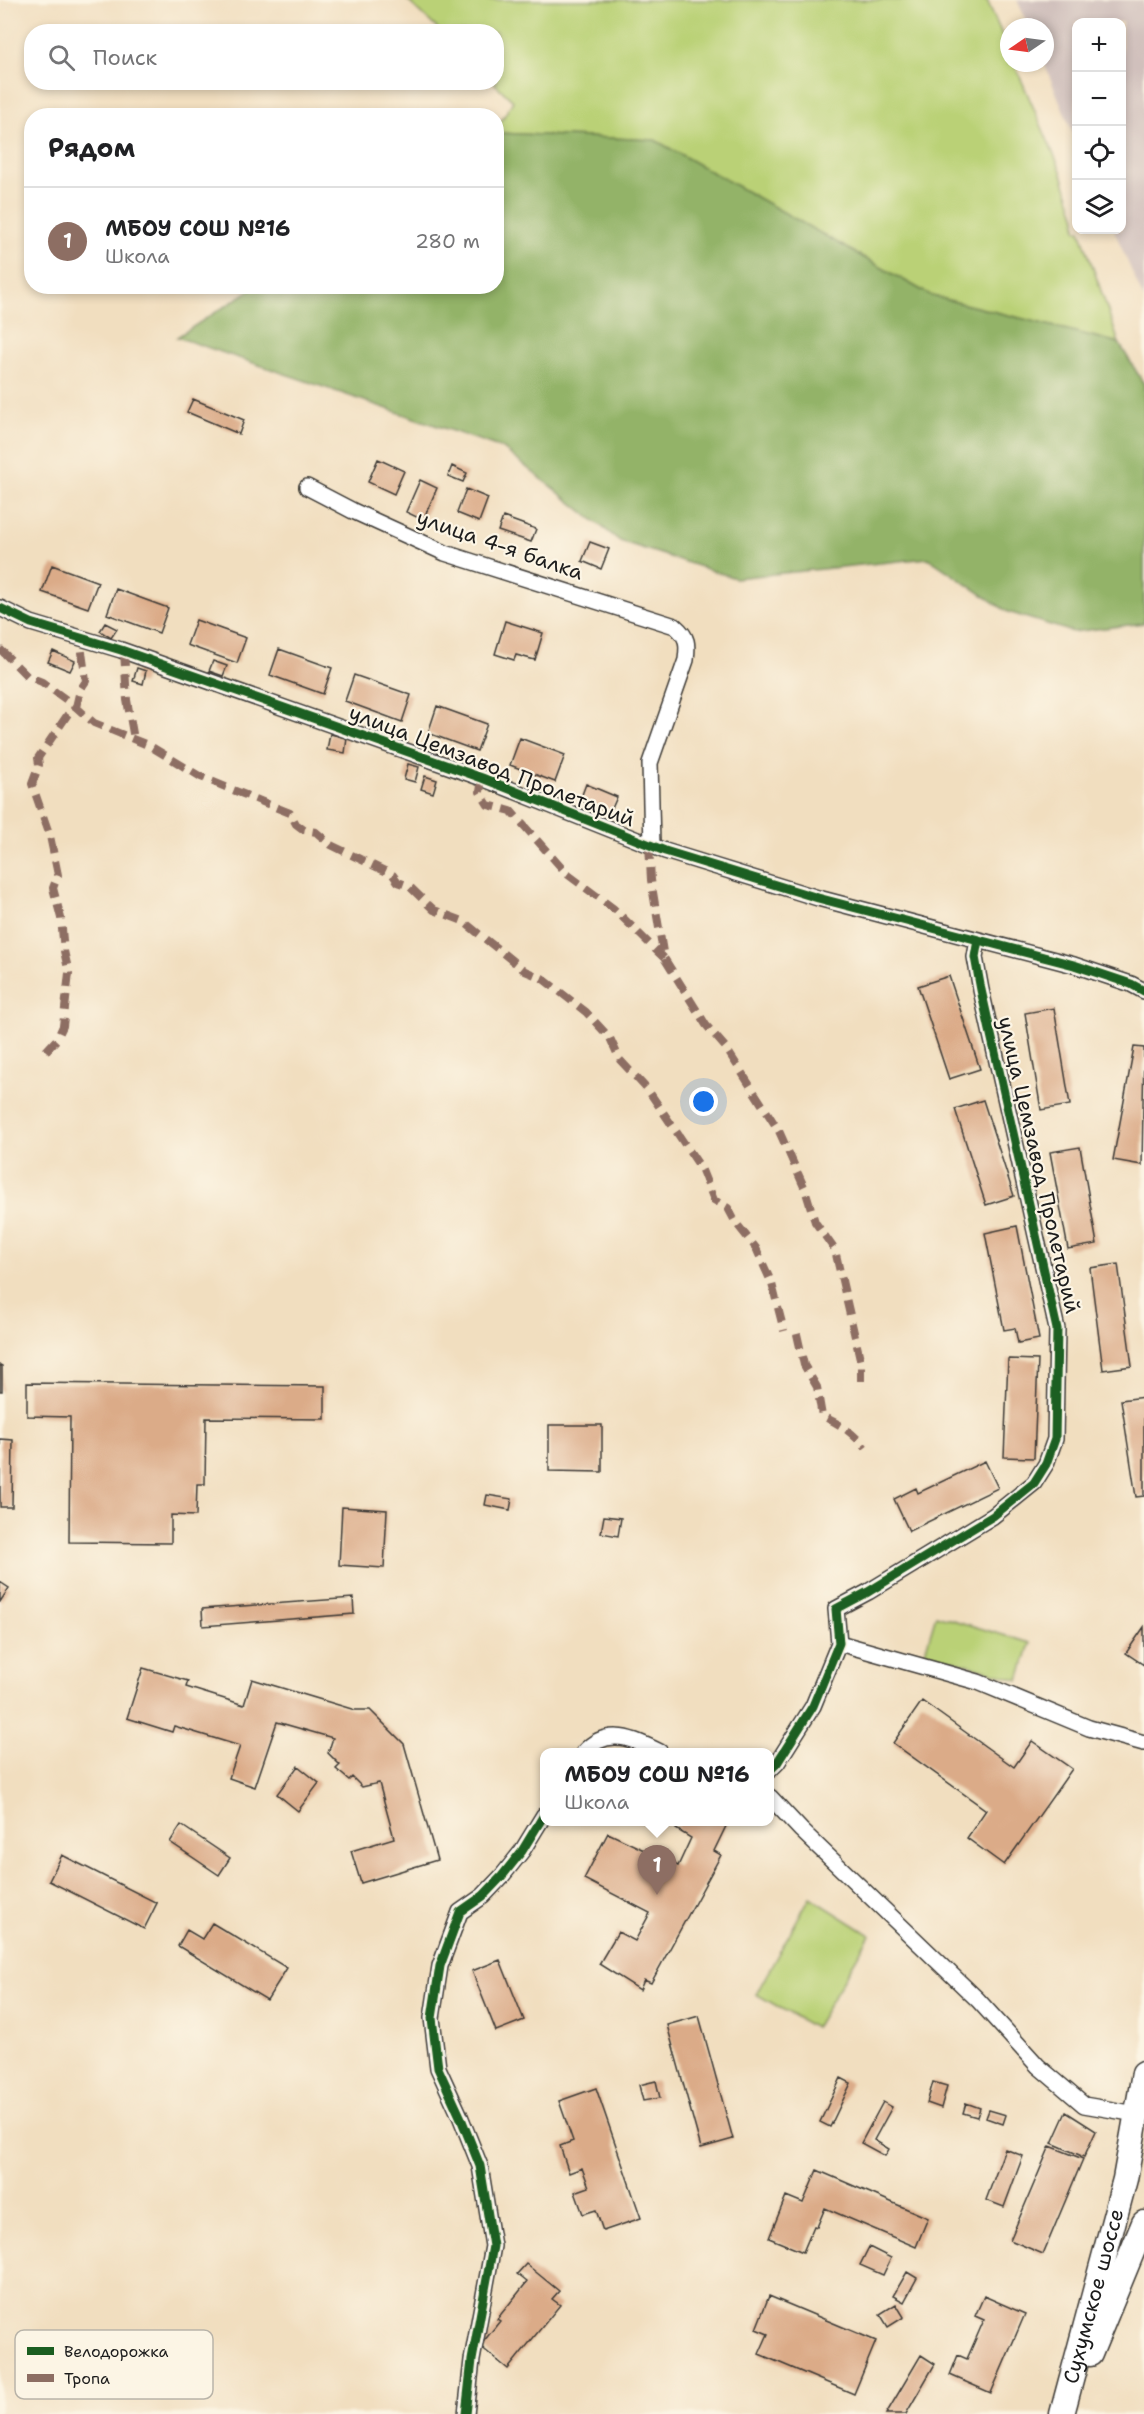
<!DOCTYPE html>
<html lang="ru">
<meta charset="utf-8">
<style>
body{margin:0;font-family:"Shantell Sans",sans-serif;background:#f2f2f2;color:#202124}
.controls{position:absolute;right:18px;top:18px;display:grid;overflow:hidden;border-radius:12px;box-shadow:0 3px 9px #0003}
.controls button{width:54px;height:54px;display:grid;place-items:center;padding:0;border:0;border-bottom:2px solid #e0e0e0;background:#fff;color:#202124;font:30px sans-serif}
.compass{position:absolute;left:1000px;top:18px;width:54px;height:54px;border-radius:50%;background:#fff;box-shadow:0 3px 9px #0003;rotate:257deg}
.you{position:absolute;left:704px;top:1102px;width:21px;height:21px;margin:-15px;border:4px solid #fff;border-radius:50%;background:#1a73e8;box-shadow:0 0 0 9px #1a73e833}
.badge{display:grid;place-items:center;width:39px;height:39px;border-radius:50%;background:#111827;color:#fff;font-size:20px;font-weight:700}
.pin{position:absolute;translate:-50% -50px;filter:drop-shadow(0 2px 3px #0008)}
.pin::after{content:'';position:absolute;top:32px;width:21px;height:18px;background:inherit;clip-path:polygon(0 0,100% 0,50% 100%)}
.popup{position:absolute;left:540px;top:1748px;width:234px;height:78px;box-sizing:border-box;display:grid;place-content:center;border-radius:12px;background:#fff;filter:drop-shadow(0 2px 4px #0005);font-size:20px;white-space:nowrap;color:#757577}
.popup b{font-size:22px;color:#202124}
.popup::after{content:'';position:absolute;left:50%;top:100%;margin-left:-12px;border:12px solid transparent;border-top-color:#fff}
.list{margin:0;padding:0;list-style:none}
h2{display:flex;justify-content:space-between;align-items:center;height:78px;margin:0;padding:0 24px;font-size:26px}
h2 small{font-size:20px;font-weight:400;color:#757577}
.list li{display:grid;grid-template-columns:39px 1fr auto;gap:18px;align-items:center;box-sizing:border-box;height:108px;padding:0 24px;border-top:2px solid #e0e0e0}
.list b{display:block;font-size:22px;white-space:nowrap}
.list p{margin:0;font-size:20px;white-space:nowrap;color:#757577}
.list em{font-size:20px;font-style:normal;color:#757577}
.icon{flex:none;width:33px;height:33px;fill:none;stroke:currentColor;stroke-width:2;stroke-linecap:round;stroke-linejoin:round}
.map{position:relative;flex:none;width:1144px;height:2414px;overflow:hidden}
.search{position:absolute;background:#fff;box-shadow:0 3px 9px #0003;left:24px;top:24px;width:480px;height:66px;display:flex;align-items:center;gap:15px;box-sizing:border-box;padding:0 21px;border-radius:24px;color:#757577;font-size:22px}
.panel{position:absolute;background:#fff;box-shadow:0 3px 9px #0003;left:24px;top:108px;width:480px;height:186px;border-radius:24px}
.map>svg:first-child{display:block}
.industrial{fill:#d0c0bc}
.green{fill:#bad176;stroke:#6b7649;stroke-width:1.5}
.forest{fill:#93b367;stroke:#586842;stroke-width:1.5}
.building{fill:#dbab88}
.lines{fill:none;stroke-linecap:round;stroke-linejoin:round}
.minor-casing{stroke:#3c3934;stroke-width:18}
.trunk-casing{stroke:#3c3934;stroke-width:27}
.minor{stroke:#fff;stroke-width:15}
.trunk{stroke:#fff;stroke-width:24}
.quiet{stroke:#8d6e63;stroke-width:8;stroke-dasharray:15 8;stroke-linecap:butt}
.cycleway-casing{stroke:#fcf5e5;stroke-width:13}
.cycleway{stroke:#1b5e20;stroke-width:9}
.labels{text-anchor:middle;stroke-width:4.5;stroke-linejoin:round;paint-order:stroke}
.street-label{font-size:21px;fill:#1c1c1c;stroke:#fcf5e5}
.key{fill:#fcf5e5;stroke:#b9b4a9;stroke-width:1.5}
.key-label{font-size:16px;fill:#1c1c1c}
</style>
<div class="map">
<svg width="1144" height="2414" viewBox="0 0 1144 2414">
<rect width="100%" height="100%" fill="#fcf5e5"/>
<filter id="ink" filterUnits="userSpaceOnUse"><feTurbulence type="fractalNoise" baseFrequency=".0167" numOctaves="2"/><feDisplacementMap in="SourceGraphic" scale="12" xChannelSelector="R" yChannelSelector="G"/><feConvolveMatrix kernelMatrix="1 2 1 2 8 2 1 2 1" color-interpolation-filters="sRGB"/></filter>
<filter id="wash" filterUnits="userSpaceOnUse"><feTurbulence type="fractalNoise" baseFrequency=".008" numOctaves="4" result="noise"/><feDisplacementMap in="SourceGraphic" scale="24" xChannelSelector="R" yChannelSelector="G"/><feGaussianBlur stdDeviation="1.35" result="paint"/><feColorMatrix in="noise" values="0 0 0 0 0 0 0 0 0 0 0 0 0 0 0 0 0 1.4 0 .05"/><feComposite in="paint" operator="in"/></filter>
<g filter="url(#wash)">
<rect width="100%" height="100%" fill="#f1debf"/>
<path class="industrial" d="M 1017,0 L 1144,0 L 1144,300 L 1114,230 L 1122,230 L 1122,22 L 1076,22 L 1076,141 L 1044,63 L 1045,27 L 1029,27 Z"/>
<path class="green" d="M 407,0 L 987,0 L 1009,51 L 1009,63 L 1014,63 L 1061,171 L 1076,218 L 1076,230 L 1080,230 L 1119,343 L 932,296 L 655,140 L 497,133 L 497,128 L 513,101 L 494,83 L 496,82 L 496,32 L 440,31 Z
M 936,1615 L 1030,1643 L 1019,1680 L 925,1652 Z
M 810,1897 L 870,1935 L 815,2028 L 756,1994 Z"/>
<path class="forest" d="M 497,133 L 655,140 L 932,296 L 1119,343 L 1144,384 L 1144,623 L 1073,632 L 1008,612 L 928,558 L 735,578 L 620,541 L 502,448 L 177,337 L 255,287 L 496,286 Z"/>
<g id="blocks">
<path class="building" d="M 193,399 L 244,420 L 239,434 L 187,412 Z
M 378,459 L 404,471 L 394,494 L 368,482 Z
M 452,466 L 467,473 L 463,482 L 448,476 Z
M 420,480 L 437,488 L 423,520 L 406,512 Z
M 466,489 L 488,498 L 479,522 L 457,513 Z
M 503,517 L 536,529 L 531,542 L 498,531 Z
M 590,542 L 609,549 L 601,569 L 582,561 Z
M 52,565 L 98,582 L 88,608 L 42,592 Z
M 116,589 L 168,608 L 159,633 L 107,614 Z
M 196,620 L 246,638 L 237,663 L 187,645 Z
M 505,621 L 543,633 L 535,660 L 516,655 L 514,660 L 495,654 Z
M 105,623 L 117,629 L 111,638 L 100,631 Z
M 279,649 L 332,668 L 323,694 L 270,675 Z
M 53,651 L 75,661 L 70,671 L 48,662 Z
M 213,661 L 227,666 L 223,676 L 209,671 Z
M 137,668 L 146,671 L 143,684 L 133,681 Z
M 354,675 L 411,695 L 402,722 L 345,701 Z
M 437,706 L 487,724 L 477,751 L 428,733 Z
M 330,734 L 347,738 L 345,753 L 327,750 Z
M 520,738 L 565,755 L 555,782 L 510,765 Z
M 408,764 L 419,767 L 415,782 L 404,779 Z
M 425,776 L 437,780 L 433,793 L 421,789 Z
M 586,784 L 617,797 L 610,813 L 580,800 Z
M 949,976 L 980,1069 L 949,1079 L 918,986 Z
M 1054,1008 L 1070,1105 L 1041,1110 L 1025,1013 Z
M 1134,1047 L 1144,1048 L 1142,1165 L 1113,1160 Z
M 983,1100 L 1014,1196 L 986,1205 L 955,1109 Z
M 1080,1147 L 1097,1244 L 1068,1249 L 1050,1152 Z
M 1017,1226 L 1039,1339 L 1018,1343 L 1015,1328 L 1004,1330 L 985,1233 Z
M 1118,1264 L 1132,1366 L 1103,1370 L 1090,1268 Z
M 1008,1359 L 1038,1360 L 1034,1458 L 1004,1457 Z
M 0,1365 L 2,1366 L 2,1391 L 0,1391 Z
M 27,1383 L 325,1386 L 325,1419 L 206,1418 L 205,1484 L 197,1484 L 196,1516 L 171,1515 L 171,1543 L 69,1542 L 70,1417 L 27,1416 Z
M 1144,1397 L 1144,1496 L 1136,1497 L 1121,1400 Z
M 549,1425 L 602,1425 L 602,1472 L 549,1471 Z
M 0,1439 L 13,1440 L 12,1507 L 0,1507 Z
M 985,1461 L 998,1488 L 909,1531 L 894,1499 L 916,1488 L 918,1493 Z
M 487,1495 L 512,1499 L 510,1510 L 485,1505 Z
M 342,1507 L 387,1510 L 384,1568 L 339,1565 Z
M 604,1516 L 621,1518 L 618,1536 L 601,1533 Z
M 0,1582 L 9,1588 L 0,1602 Z
M 353,1598 L 354,1614 L 203,1626 L 202,1609 Z
M 1144,1627 L 1144,1665 L 1126,1653 Z
M 143,1668 L 188,1681 L 186,1687 L 244,1705 L 252,1679 L 355,1710 L 370,1710 L 404,1744 L 437,1860 L 361,1883 L 351,1851 L 394,1838 L 379,1783 L 362,1787 L 352,1777 L 349,1780 L 336,1769 L 340,1765 L 328,1753 L 333,1738 L 277,1722 L 255,1787 L 229,1778 L 240,1746 L 174,1726 L 172,1732 L 127,1718 Z
M 922,1701 L 1014,1767 L 1032,1741 L 1072,1769 L 1004,1865 L 967,1838 L 986,1810 L 893,1743 Z
M 298,1766 L 319,1783 L 298,1811 L 277,1794 Z
M 680,1822 L 728,1822 L 714,1851 L 721,1855 L 651,1983 L 644,1980 L 640,1990 L 599,1964 L 618,1932 L 635,1941 L 650,1913 L 584,1879 L 608,1833 L 678,1866 L 691,1838 L 676,1829 Z
M 181,1825 L 230,1858 L 219,1875 L 170,1842 Z
M 62,1855 L 157,1903 L 144,1929 L 49,1881 Z
M 212,1923 L 287,1968 L 267,2000 L 178,1946 L 187,1930 L 202,1939 Z
M 500,1960 L 524,2020 L 496,2031 L 472,1971 Z
M 699,2016 L 733,2139 L 701,2148 L 667,2025 Z
M 841,2078 L 851,2083 L 830,2127 L 820,2122 Z
M 656,2081 L 660,2098 L 643,2101 L 639,2085 Z
M 933,2082 L 947,2086 L 941,2108 L 927,2103 Z
M 596,2088 L 641,2218 L 603,2231 L 596,2210 L 583,2214 L 575,2192 L 589,2187 L 582,2168 L 569,2173 L 560,2146 L 573,2141 L 559,2101 Z
M 883,2102 L 892,2107 L 874,2140 L 889,2149 L 885,2156 L 861,2143 Z
M 966,2103 L 980,2108 L 977,2117 L 963,2113 Z
M 989,2110 L 1006,2115 L 1003,2124 L 986,2118 Z
M 1066,2112 L 1096,2131 L 1084,2157 L 1052,2143 Z
M 1050,2146 L 1083,2159 L 1043,2254 L 1010,2240 Z
M 1005,2149 L 1023,2156 L 1004,2207 L 986,2200 Z
M 817,2170 L 928,2218 L 916,2247 L 825,2208 L 817,2227 L 814,2226 L 803,2252 L 769,2238 L 786,2196 L 803,2203 Z
M 869,2247 L 891,2258 L 883,2275 L 860,2265 Z
M 526,2264 L 559,2291 L 552,2299 L 560,2305 L 508,2369 L 480,2346 L 500,2321 L 497,2319 L 527,2282 L 517,2274 Z
M 907,2272 L 917,2278 L 904,2302 L 893,2296 Z
M 769,2296 L 876,2341 L 854,2394 L 759,2354 L 768,2334 L 756,2329 Z
M 984,2296 L 1025,2314 L 991,2393 L 950,2375 L 958,2355 L 967,2359 L 984,2320 L 975,2316 Z
M 896,2304 L 904,2317 L 888,2327 L 880,2314 Z
M 921,2355 L 935,2364 L 906,2414 L 886,2414 Z"/>
</g>
</g>
<g filter="url(#ink)">
<use href="#blocks" fill-opacity="0" stroke="#3c3934" stroke-width="1.5"/>
<g class="lines">
<defs>
<path id="minor" d="M 307,487 L 353,511 L 445,553 L 675,626 C 688,637 688,644 686,660 L 650,763 L 652,846
M 0,608 L 31,623 L 121,650 L 482,778 L 665,851 L 818,898 L 1074,965 L 1131,984 L 1144,991
M 839,1643 L 978,1682 L 1089,1728 L 1144,1743
M 584,1752 C 607,1726 634,1739 660,1752
M 770,1770 L 777,1763 L 813,1706 L 839,1643 L 836,1609 L 868,1592 L 993,1516 L 1034,1483 L 1046,1464 L 1055,1439 L 1057,1329 L 981,990 L 975,957 L 978,940
M 770,1797 L 801,1830 L 978,2000 L 1038,2066 L 1084,2105 L 1136,2114
M 466,2414 L 472,2360 L 493,2246 L 480,2166 L 460,2116 L 438,2068 L 432,2018 L 440,1966 L 460,1912 L 483,1896 L 502,1876 L 522,1851 L 544,1815"/>
<g id="trunk">
<path d="M 1090,2354 L 1144,2223"/>
<path id="s1" d="M 1062,2414 L 1125,2179 L 1144,2073"/>
</g>
</defs>
<use href="#minor" class="minor-casing"/>
<use href="#trunk" class="trunk-casing"/>
<use href="#minor" class="minor"/>
<use href="#trunk" class="trunk"/>
<path class="quiet" d="M 0,649 L 27,676 L 42,682 L 76,707 L 94,723 L 150,746 L 201,777 L 290,813 L 296,824 L 304,830 L 316,832 L 331,845 L 393,875 L 398,882 L 409,886 L 434,910 L 463,921 L 525,971 L 542,978 L 586,1012 L 610,1038 L 620,1060 L 648,1090 L 701,1168 L 714,1200 L 728,1208 L 736,1223 L 756,1248 L 772,1284 L 784,1331
M 124,651 L 127,700 L 134,739
M 482,778 L 480,792 L 488,805 L 511,811 L 567,874 L 614,909 L 664,958
M 649,845 L 651,880 L 664,958 L 706,1025 L 726,1048 L 779,1131 L 805,1189 L 815,1222 L 835,1250 L 861,1363 L 861,1381
M 46,1051 L 57,1039 L 63,1026 L 69,973 L 64,951 L 61,918 L 53,888 L 58,875 L 50,836 L 32,784 L 39,765 L 38,758 L 68,714 L 76,707 L 80,690 L 86,681 L 80,638
M 797,1334 L 804,1365 L 817,1387 L 822,1416 C 840,1424 853,1432 865,1448"/>
<defs>
<path id="cycleway" d="M 0,608 L 31,623 L 121,650 L 482,778 L 665,851 L 818,898 L 1074,965 L 1131,984 L 1144,991
M 770,1770 L 777,1763 L 813,1706 L 839,1643 L 836,1609 L 868,1592 L 993,1516 L 1034,1483 L 1046,1464 L 1055,1439 L 1057,1329 L 981,990 L 975,957 L 978,940
M 466,2414 L 472,2360 L 493,2246 L 480,2166 L 460,2116 L 438,2068 L 432,2018 L 440,1966 L 460,1912 L 483,1896 L 502,1876 L 522,1851 L 544,1815"/>
</defs>
<use href="#cycleway" class="cycleway-casing"/>
<use href="#cycleway" class="cycleway"/>
</g>
</g>
<g class="labels">
<g class="street-label">
<text transform="translate(500 545) rotate(19)" y="7">улица 4-я балка</text>
<text transform="translate(492 766) rotate(21)" y="7">улица Цемзавод Пролетарий</text>
<text transform="translate(1039 1165) rotate(77)" y="7">улица Цемзавод Пролетарий</text>
<text dy="7" stroke="none"><textPath href="#s1" startOffset="122">Сухумское шоссе</textPath></text>
</g>
</g>
<rect x="15" y="2330" width="198" height="69" rx="9" class="key"/>
<rect x="27" y="2347" width="27" height="8" fill="#1b5e20"/>
<rect x="27" y="2374" width="27" height="8" fill="#8d6e63"/>
<g class="key-label">
<text x="64" y="2357">Велодорожка</text>
<text x="64" y="2384">Тропа</text>
</g>
</svg>
<div class="controls">
<button>+</button>
<button>−</button>
<button><svg class="icon" aria-label="locate" viewBox="0 0 24 24"><circle cx="12" cy="12" r="6"/><path d="M12 2v4M12 18v4M2 12h4M18 12h4"/></svg></button>
<button><svg class="icon" aria-label="layers" viewBox="0 0 24 24"><path d="M12 4l9 5-9 5-9-5zM3 14l9 5 9-5"/></svg></button>
</div>
<svg class="compass" viewBox="-18 -18 36 36"><path d="M0-13l5 13h-10z" fill="#e53935"/><path d="M0 13l5-13h-10z" fill="#757577"/></svg>
<div class="you"></div>
<div class="pin badge" style="left:657px;top:1895px;background:#8d6e63">1</div>
<div class="popup"><b>МБОУ СОШ №16</b>Школа</div>
<div class="search"><svg class="icon" aria-label="search" viewBox="0 0 24 24"><circle cx="10" cy="10" r="6"/><path d="M15 15l6 6"/></svg>Поиск</div>
<section class="panel">
<h2>Рядом<small></small></h2>
<ul class="list">
<li><span class="badge" style="background:#8d6e63">1</span><div><b>МБОУ СОШ №16</b><p>Школа</p></div><em>280 m</em></li>
</ul>
</section>
</div>
